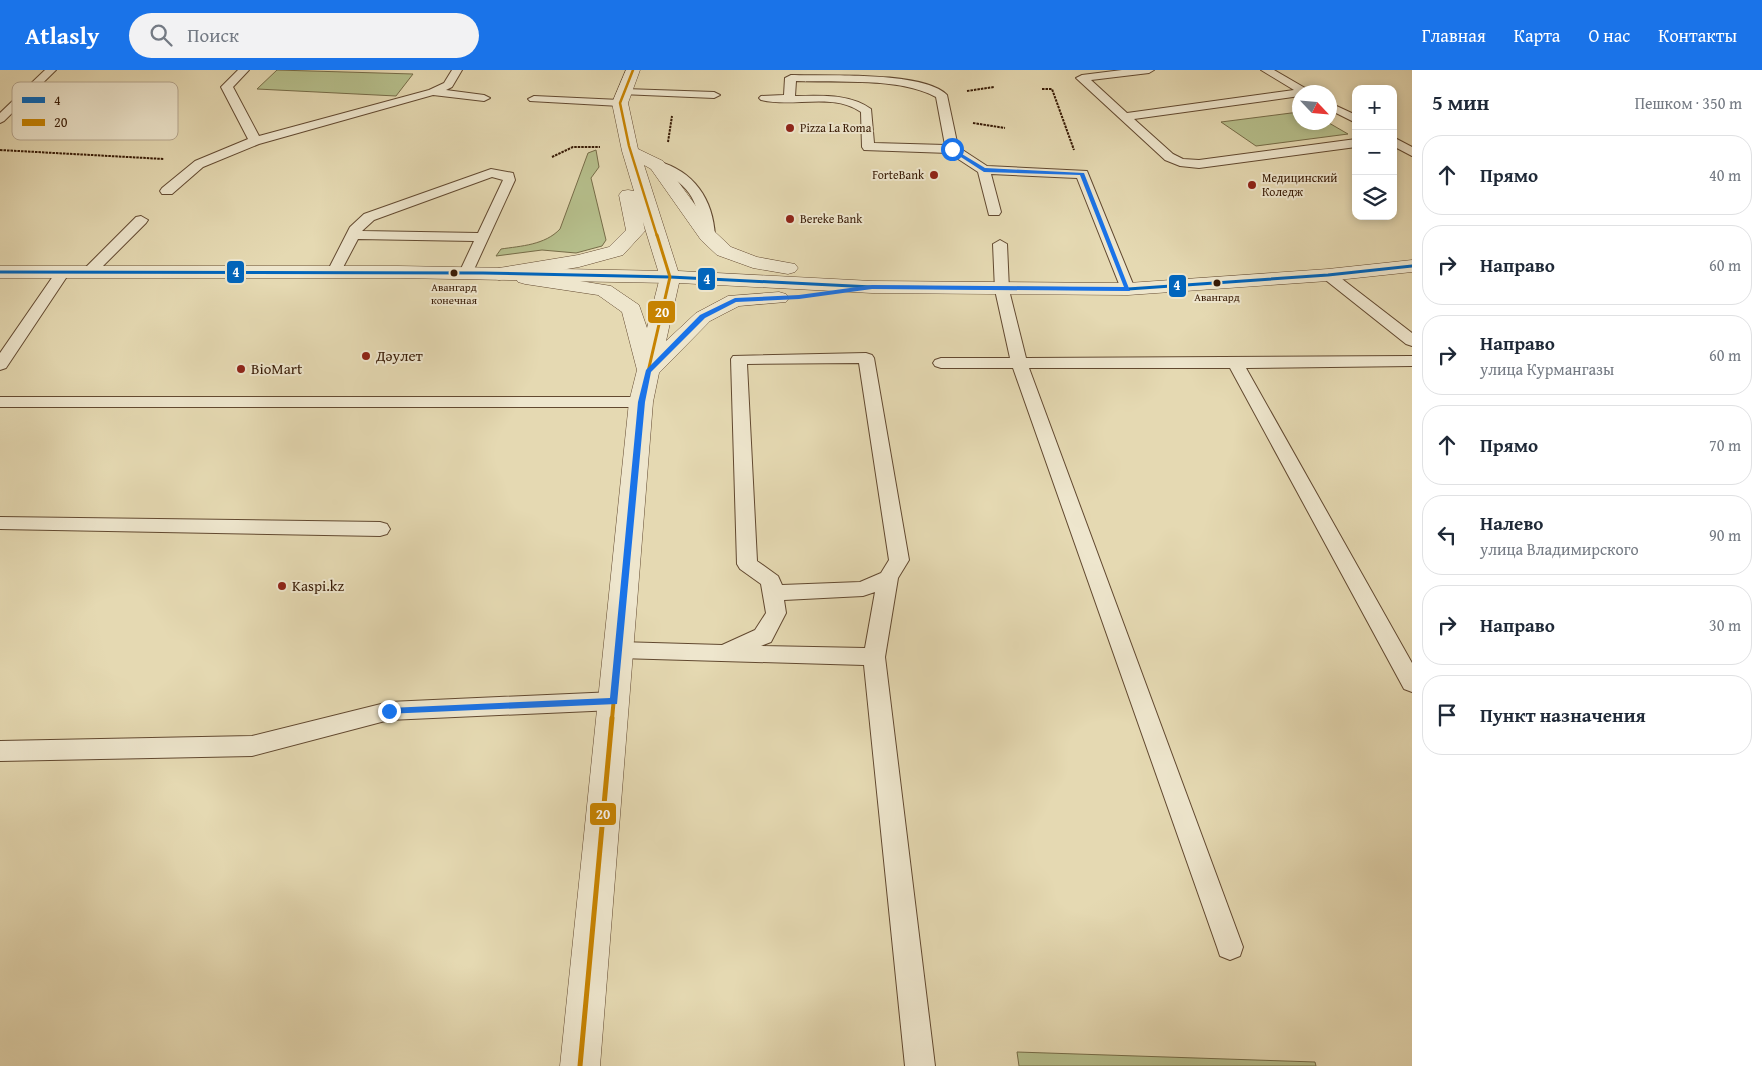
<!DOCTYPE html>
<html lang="ru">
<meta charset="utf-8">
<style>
body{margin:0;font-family:"Gentium Book Plus",serif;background:#f2f2f3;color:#1f2937}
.controls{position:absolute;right:15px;top:15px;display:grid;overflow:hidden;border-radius:10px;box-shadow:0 2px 8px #0003}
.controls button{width:45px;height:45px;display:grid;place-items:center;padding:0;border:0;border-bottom:1px solid #e0e1e3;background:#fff;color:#1f2937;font:25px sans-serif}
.compass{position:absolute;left:1292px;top:15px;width:45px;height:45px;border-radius:50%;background:#fff;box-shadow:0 2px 8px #0003;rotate:116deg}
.stop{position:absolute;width:15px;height:15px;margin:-11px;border:4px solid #1a73e8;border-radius:50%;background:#fff}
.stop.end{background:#1a73e8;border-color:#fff;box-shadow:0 1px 5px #0008}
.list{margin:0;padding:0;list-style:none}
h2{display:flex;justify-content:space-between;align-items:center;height:65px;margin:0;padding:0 20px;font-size:21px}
h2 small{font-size:16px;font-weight:400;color:#747a83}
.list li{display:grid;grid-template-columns:32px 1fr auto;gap:15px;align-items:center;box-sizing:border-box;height:80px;margin:0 10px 10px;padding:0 10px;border:1px solid #e0e1e3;border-radius:20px}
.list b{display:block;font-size:19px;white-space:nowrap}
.list p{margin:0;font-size:16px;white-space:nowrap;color:#747a83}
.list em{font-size:16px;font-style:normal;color:#747a83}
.icon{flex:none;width:28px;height:28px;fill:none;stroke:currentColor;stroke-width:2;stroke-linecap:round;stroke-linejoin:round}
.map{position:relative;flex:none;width:1412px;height:996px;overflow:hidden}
header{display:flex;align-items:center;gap:30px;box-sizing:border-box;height:70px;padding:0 25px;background:#1a73e8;color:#fff}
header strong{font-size:24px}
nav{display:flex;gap:28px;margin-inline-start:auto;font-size:18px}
.search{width:350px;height:45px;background:#f2f2f3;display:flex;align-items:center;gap:12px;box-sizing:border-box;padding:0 18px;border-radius:28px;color:#747a83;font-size:19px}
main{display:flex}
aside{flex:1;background:#fff}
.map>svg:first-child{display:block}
.green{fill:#b6bf8c;stroke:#766c48}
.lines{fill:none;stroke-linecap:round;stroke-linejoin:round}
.service-casing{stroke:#624930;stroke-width:2}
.minor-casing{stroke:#624930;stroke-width:1}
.tertiary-casing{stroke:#624930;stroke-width:1}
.path{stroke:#361904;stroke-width:2;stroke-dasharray:2.5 1;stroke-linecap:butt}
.service{fill:#eee6cd;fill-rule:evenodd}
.minor{fill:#eee6cd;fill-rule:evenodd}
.tertiary{fill:#eee6cd;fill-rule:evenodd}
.bus-1-casing{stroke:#eee6cd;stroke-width:6}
.bus-2-far3-casing{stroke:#eee6cd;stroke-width:5}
.bus-2-far2-casing{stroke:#eee6cd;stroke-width:6}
.bus-2-far1-casing{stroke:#eee6cd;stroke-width:8}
.bus-2-casing{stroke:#eee6cd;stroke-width:9}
.bus-1{stroke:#0065bd;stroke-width:3}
.bus-2-far3{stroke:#c78301;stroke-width:2.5}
.bus-2-far2{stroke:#c78301;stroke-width:3}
.bus-2-far1{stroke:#c78301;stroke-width:4}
.bus-2{stroke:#c78301;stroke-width:5}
.route{fill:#1a73e8}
.poi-dot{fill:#8f2418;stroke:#eee6cd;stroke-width:2}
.bus-dot{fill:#361904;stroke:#eee6cd;stroke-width:2}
.labels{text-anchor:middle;stroke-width:4;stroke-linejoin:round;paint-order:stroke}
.far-bus-label{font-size:11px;fill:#361904;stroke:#eee6cd}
.far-poi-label{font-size:12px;fill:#361904;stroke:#eee6cd;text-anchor:start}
.poi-label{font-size:15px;fill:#361904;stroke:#eee6cd;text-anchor:start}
.key{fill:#eee6cd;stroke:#b7a891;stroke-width:1}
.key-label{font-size:14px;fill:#361904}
.line-badge{stroke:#eee6cd;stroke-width:2}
.badge-label{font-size:14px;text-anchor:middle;font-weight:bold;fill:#fff}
</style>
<header>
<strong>Atlasly</strong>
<div class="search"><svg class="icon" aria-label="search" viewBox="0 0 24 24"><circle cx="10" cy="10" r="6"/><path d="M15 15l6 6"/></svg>Поиск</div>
<nav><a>Главная</a><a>Карта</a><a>О нас</a><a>Контакты</a></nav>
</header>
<main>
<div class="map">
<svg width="1412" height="996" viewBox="0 0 1412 996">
<rect width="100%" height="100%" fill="#e5d9b2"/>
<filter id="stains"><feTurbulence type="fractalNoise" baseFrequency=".004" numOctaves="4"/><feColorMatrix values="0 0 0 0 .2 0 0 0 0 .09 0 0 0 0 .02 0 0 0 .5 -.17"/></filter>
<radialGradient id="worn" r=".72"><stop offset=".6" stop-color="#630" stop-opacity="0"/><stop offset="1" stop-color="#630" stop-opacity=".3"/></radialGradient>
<path class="green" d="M 277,0 L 413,4 L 396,26 L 257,19 Z
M 1299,42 L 1300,52 L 1329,53 L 1348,64 L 1256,76 L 1221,52 Z
M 596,80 L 599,97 L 591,108 L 606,170 L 602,176 L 576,183 L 542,180 L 496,186 L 501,179 C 521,176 545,175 560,159 L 588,83 Z
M 1017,982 L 1315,992 L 1316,996 L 1019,996 Z"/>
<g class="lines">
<defs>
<path id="service" d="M 45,0 L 56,0 L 4,51 L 0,53 L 0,43 Z
M 238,0 L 249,0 L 233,17 L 259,66 L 429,20 L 444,13 L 452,0 L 462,0 L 452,17 L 446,20 L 484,25 L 490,28 L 484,31 L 433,25 L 259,74 L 203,97 L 172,124 L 162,124 L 160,121 L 162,118 L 195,91 L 248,69 L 221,17 Z
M 1122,0 L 1154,0 L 1149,3 L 1091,10 L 1127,43 L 1294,20 L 1261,0 L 1274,0 L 1312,22 L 1300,22 L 1300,26 L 1134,49 L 1173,84 L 1183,89 L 1199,90 L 1356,69 L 1356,77 L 1199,98 L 1180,96 L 1165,90 L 1076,8 L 1082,5 Z
M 791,5 C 825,6 925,1 947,25 L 958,77 L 987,96 L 1087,101 L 1135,219 L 1133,222 L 1123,222 L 1121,219 L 1077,108 L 991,104 L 1001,142 L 999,145 L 989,145 L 978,102 L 949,83 L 864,80 L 862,77 L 861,42 C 833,22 792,38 761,30 L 759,28 L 761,26 L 784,25 L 785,8 ZM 796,11 C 838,13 899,7 936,27 L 945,75 L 874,73 L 871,39 C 849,23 820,26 795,26 Z
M 625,19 L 714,22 L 720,25 L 714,28 L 621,24 L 619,22 L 621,20 Z
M 534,26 L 620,30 L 626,33 L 620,36 L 530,31 L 528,29 Z
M 1330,33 L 1356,45 L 1356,53 L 1330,40 Z
M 1393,67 L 1412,77 L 1412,86 L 1393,76 Z
M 657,91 C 694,101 713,129 715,166 L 713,169 L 708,170 L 701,166 C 699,128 687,112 653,98 L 651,95 L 653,92 Z
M 491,99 L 513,103 L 515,110 L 471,206 L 461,206 L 459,203 L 474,171 L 358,169 L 339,205 L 329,205 L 327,202 L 350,157 L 364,144 ZM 492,107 L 503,110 L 478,163 L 362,161 L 374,150 Z
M 141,146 L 148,150 L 146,153 L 95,204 L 85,204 L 83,201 L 85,198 L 136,147 Z
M 1000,170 L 1007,174 L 1009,220 L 1026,288 L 1412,286 L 1412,296 L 1246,298 L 1412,593 L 1412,622 L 1404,619 L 1230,298 L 1029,298 L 1243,877 L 1240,886 L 1230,890 L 1220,886 L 1217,877 L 1013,298 L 941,298 L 935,296 L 933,293 L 935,290 L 941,288 L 1010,288 L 995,220 L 993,174 Z
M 63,198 L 68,199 L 70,202 L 6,298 L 0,300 L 0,283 L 58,199 Z
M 1328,201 L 1333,202 L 1412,263 L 1412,276 L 1406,274 L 1323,208 L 1321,205 L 1323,202 Z
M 866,283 L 872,285 L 874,288 L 909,490 L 898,508 L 885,587 L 935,996 L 905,996 L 864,595 L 619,588 L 611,586 L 608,580 L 611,574 L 619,572 L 722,575 L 755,560 L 766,543 L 761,514 L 740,499 L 737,494 L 731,289 L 733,286 ZM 859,293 L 889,490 L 881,503 L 860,512 L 782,515 L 778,506 L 757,491 L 747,294 ZM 875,522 L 865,578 L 761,576 L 771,572 L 786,543 L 784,530 L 863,526 Z
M 0,327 L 641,327 L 647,328 L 649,332 L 647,336 L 641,337 L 0,337 Z
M 0,447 L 380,452 L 387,454 L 390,459 L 387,464 L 380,466 L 0,459 Z
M 614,622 L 622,625 L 625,631 L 622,637 L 614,640 L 389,650 L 252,686 L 0,691 L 0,671 L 252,666 L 389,632 Z"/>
<path id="minor" d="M 0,196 L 398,196 L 670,201 L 677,203 L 680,207 L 677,211 L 670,213 L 398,208 L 0,208 Z"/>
<path id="tertiary" d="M 626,0 L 640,0 L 628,33 L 638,79 L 663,91 L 715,162 L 731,177 L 757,187 L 795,194 L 798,198 L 795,202 L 788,204 L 753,198 L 717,185 L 701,170 L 651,99 L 644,95 L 678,201 L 872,211 L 1128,213 L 1328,199 L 1412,190 L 1412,202 L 1328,211 L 1128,225 L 872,223 L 679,213 L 666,271 L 696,243 L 728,226 L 779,222 L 786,224 L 789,228 L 786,232 L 739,236 L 710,251 L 659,303 L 653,332 L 600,996 L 560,996 L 629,332 L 637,300 L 622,242 L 598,225 L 525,214 L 518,212 L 515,207 L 499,210 L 492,208 L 489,204 L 492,200 L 499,198 L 578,185 L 609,177 L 626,160 L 619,125 L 622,121 L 628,120 L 634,121 L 622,81 L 612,33 ZM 643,152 L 660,207 L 647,258 L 639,235 L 611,216 L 537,204 L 579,197 L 623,185 L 645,161 Z"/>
</defs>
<use href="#service" class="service-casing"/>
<use href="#minor" class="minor-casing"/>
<use href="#tertiary" class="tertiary-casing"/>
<path class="path" d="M 1042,19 L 1052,19 L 1074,80
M 967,21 L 994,17
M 973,53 L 1005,58
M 668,72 L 672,46
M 0,80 L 164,89
M 552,87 L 573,77 L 600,77"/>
<use href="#service" class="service"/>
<use href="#minor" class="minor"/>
<use href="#tertiary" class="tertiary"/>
<defs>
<path id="bus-1" d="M 0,202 L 483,203 L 670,207 L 872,217 L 1128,219 L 1328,205 L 1412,196"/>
<path id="bus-2-far3" d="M 633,0 L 620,33 L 629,76 L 657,166"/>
<path id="bus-2-far2" d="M 637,378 L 641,332 L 670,207 L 657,165"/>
<path id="bus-2-far1" d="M 612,649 L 637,377"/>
<path id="bus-2" d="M 580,996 L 612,648"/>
</defs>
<use href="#bus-1" class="bus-1-casing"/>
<use href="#bus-2-far3" class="bus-2-far3-casing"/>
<use href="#bus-2-far2" class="bus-2-far2-casing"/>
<use href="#bus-2-far1" class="bus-2-far1-casing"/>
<use href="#bus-2" class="bus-2-casing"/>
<use href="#bus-1" class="bus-1"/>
<use href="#bus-2-far3" class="bus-2-far3"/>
<use href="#bus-2-far2" class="bus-2-far2"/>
<use href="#bus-2-far1" class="bus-2-far1"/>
<use href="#bus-2" class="bus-2"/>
</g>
<path class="route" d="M 952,78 L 985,98 L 1084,103 L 1130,221 L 872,219 L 799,229 L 736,232 L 705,248 L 651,302 L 645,332 L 617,634 L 385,644 L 384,641 L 389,638 L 610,628 L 638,332 L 646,300 L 700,245 L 735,228 L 799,225 L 872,215 L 1124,217 L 1080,105 L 984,102 L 950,80 Z"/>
<g class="poi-dot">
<circle cx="790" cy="58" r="5"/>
<circle cx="934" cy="105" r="5"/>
<circle cx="1252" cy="115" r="5"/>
<circle cx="790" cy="149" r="5"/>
<circle cx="366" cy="286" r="5"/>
<circle cx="241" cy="299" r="5"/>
<circle cx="282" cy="516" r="5"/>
</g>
<g class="bus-dot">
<circle cx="454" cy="203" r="4.5"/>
<circle cx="1217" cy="213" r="4.5"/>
</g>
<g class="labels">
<g class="far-bus-label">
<text x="454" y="221">Авангард<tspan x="454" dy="13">конечная</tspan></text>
<text x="1217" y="231">Авангард</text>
</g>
<g class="far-poi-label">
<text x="800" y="62">Pizza La Roma</text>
<text x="924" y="109" text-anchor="end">ForteBank</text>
<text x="1262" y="112">Медицинский<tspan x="1262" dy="14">Коледж</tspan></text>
<text x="800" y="153">Bereke Bank</text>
</g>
<g class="poi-label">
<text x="376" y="291">Дәулет</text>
<text x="251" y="304">BioMart</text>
<text x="292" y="521">Kaspi.kz</text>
</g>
</g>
<rect x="12" y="12" width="166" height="58" rx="8" class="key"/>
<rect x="22" y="27" width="23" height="6" fill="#0065bd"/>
<rect x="22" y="49" width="23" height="7" fill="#c78301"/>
<g class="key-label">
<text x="54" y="35">4</text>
<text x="54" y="57">20</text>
</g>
<g class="line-badge">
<rect x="226" y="190" width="19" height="24" rx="5" fill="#0065bd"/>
<rect x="697" y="197" width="19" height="24" rx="5" fill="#0065bd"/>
<rect x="1168" y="204" width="19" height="24" rx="5" fill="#0065bd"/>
<rect x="647" y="230" width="29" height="24" rx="5" fill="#c78301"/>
<rect x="589" y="732" width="28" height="24" rx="5" fill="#c78301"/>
</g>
<g class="badge-label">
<text x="236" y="207">4</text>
<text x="707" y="214">4</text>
<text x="1177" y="220">4</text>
<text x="662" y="247">20</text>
<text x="603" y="749">20</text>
</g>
<rect width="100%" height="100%" filter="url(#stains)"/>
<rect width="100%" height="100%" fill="url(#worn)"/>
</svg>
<div class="controls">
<button>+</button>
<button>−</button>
<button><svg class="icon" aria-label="layers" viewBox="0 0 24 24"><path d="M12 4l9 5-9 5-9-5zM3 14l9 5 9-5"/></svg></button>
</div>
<svg class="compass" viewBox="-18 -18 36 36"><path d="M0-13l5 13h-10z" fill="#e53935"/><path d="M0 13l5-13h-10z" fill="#747a83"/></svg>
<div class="stop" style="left:952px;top:79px"></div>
<div class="stop end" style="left:389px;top:641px"></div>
</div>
<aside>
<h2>5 мин<small>Пешком · 350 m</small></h2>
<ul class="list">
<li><svg class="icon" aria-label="ahead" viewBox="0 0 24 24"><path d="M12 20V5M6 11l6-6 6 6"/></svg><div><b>Прямо</b></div><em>40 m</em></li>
<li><svg class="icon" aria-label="right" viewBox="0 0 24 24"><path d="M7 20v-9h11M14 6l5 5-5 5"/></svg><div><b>Направо</b></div><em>60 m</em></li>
<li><svg class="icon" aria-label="right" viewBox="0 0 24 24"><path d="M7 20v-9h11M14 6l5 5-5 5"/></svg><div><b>Направо</b><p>улица Курмангазы</p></div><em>60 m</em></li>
<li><svg class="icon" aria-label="ahead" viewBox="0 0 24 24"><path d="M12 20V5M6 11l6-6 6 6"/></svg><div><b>Прямо</b></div><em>70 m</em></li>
<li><svg class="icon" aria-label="left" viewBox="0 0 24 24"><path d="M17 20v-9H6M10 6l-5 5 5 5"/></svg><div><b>Налево</b><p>улица Владимирского</p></div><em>90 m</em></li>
<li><svg class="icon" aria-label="right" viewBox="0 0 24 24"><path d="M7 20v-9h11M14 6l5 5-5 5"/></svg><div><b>Направо</b></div><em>30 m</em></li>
<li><svg class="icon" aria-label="arrive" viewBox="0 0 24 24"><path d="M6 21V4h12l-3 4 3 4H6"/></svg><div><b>Пункт назначения</b></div></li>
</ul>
</aside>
</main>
